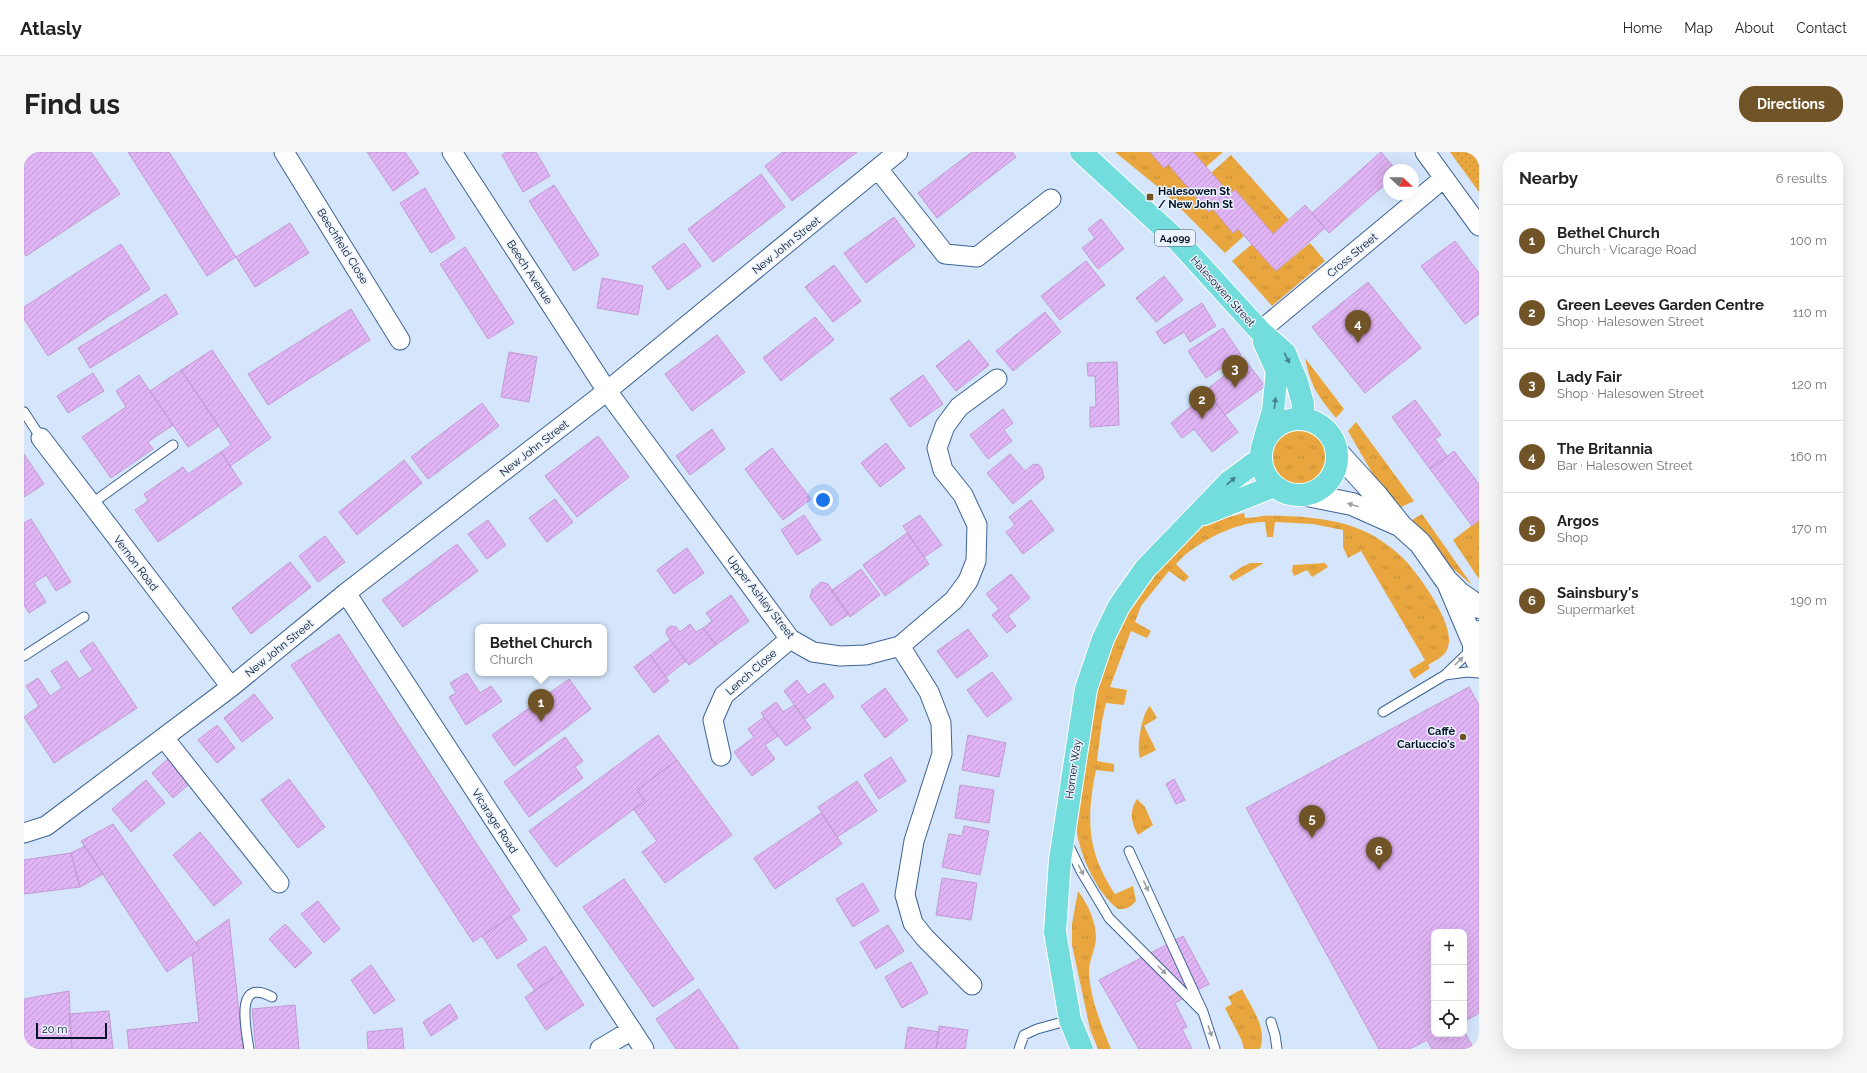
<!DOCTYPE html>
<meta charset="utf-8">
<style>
body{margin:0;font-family:Raleway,sans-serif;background:#f6f6f6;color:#222}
.controls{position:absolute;right:12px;bottom:12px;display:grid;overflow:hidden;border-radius:8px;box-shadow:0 4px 16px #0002}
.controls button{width:36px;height:36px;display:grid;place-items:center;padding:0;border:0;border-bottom:1px solid #e0e0e0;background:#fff;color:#222;font:20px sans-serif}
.compass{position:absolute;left:1359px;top:12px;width:36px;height:36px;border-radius:50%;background:#fff;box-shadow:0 4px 16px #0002;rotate:112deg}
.scale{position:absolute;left:12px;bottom:10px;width:71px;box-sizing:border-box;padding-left:4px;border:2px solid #051427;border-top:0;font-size:11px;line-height:14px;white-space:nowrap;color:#051427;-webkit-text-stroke:3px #eaf2fd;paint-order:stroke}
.you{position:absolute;left:799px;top:348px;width:14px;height:14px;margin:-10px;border:3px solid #fff;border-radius:50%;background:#1a73e8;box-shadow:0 0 0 6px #1a73e833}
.badge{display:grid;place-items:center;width:26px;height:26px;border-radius:50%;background:#715328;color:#fff;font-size:13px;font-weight:700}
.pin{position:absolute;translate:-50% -33px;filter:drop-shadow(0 1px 2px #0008)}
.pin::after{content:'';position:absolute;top:21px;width:14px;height:12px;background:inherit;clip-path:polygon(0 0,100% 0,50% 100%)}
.popup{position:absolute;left:451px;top:472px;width:132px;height:52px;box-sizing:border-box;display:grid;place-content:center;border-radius:8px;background:#fff;filter:drop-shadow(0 1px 3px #0005);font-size:13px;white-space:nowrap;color:#767676}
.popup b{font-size:15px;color:#222}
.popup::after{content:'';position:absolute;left:50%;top:100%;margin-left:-8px;border:8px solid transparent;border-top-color:#fff}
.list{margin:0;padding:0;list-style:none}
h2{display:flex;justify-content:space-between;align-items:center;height:52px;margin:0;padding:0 16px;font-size:17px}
h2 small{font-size:13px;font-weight:400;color:#767676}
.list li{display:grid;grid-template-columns:26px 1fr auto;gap:12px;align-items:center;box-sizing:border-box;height:72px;padding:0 16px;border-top:1px solid #e0e0e0}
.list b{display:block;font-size:15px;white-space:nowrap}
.list p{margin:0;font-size:13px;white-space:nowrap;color:#767676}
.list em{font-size:13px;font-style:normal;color:#767676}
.icon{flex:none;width:22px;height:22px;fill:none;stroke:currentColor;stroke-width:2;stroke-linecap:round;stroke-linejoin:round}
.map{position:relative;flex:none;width:1455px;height:897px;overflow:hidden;border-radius:16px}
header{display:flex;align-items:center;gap:24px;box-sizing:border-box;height:56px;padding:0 20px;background:#fff;border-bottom:1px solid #e0e0e0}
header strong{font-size:19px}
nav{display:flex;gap:22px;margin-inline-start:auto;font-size:14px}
.intro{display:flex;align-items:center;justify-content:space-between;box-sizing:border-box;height:96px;padding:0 24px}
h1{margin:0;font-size:28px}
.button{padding:10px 18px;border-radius:16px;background:#715328;color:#fff;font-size:14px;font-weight:700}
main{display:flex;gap:24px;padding:0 24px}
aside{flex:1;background:#fff;border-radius:16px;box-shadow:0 4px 16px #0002}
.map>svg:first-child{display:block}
.grass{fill:url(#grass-tufts)}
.park{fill:url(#park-dots)}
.building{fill:url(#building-hatch);stroke:#c19bd3}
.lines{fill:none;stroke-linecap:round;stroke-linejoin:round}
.lane-casing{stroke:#3d6393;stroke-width:11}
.street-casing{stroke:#3d6393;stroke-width:21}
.secondary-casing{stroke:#3d6393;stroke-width:24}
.primary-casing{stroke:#fff;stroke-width:24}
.lane{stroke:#fff;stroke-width:9}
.street{stroke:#fff;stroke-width:19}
.secondary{stroke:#fff;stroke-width:22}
.primary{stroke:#73dcdc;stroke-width:22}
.oneway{fill:#42828b}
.oneway2{fill:#9ba1a9}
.poi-dot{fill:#715328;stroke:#eaf2fd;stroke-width:1.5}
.labels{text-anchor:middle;stroke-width:3;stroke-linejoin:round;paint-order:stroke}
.shield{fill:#eaf2fd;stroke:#4a5767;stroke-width:1}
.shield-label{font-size:10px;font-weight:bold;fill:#051427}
.poi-label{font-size:11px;font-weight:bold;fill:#051427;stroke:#eaf2fd;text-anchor:start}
.street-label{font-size:11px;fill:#051427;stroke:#eaf2fd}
</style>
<header>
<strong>Atlasly</strong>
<nav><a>Home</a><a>Map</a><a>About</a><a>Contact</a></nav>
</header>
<div class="intro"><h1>Find us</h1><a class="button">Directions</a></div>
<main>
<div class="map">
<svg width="1455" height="897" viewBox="0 0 1455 897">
<defs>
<pattern id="grass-tufts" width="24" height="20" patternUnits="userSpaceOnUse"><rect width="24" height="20" fill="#e9a63e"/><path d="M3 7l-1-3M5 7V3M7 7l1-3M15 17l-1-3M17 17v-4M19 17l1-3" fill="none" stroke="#c68e36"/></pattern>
<pattern id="park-dots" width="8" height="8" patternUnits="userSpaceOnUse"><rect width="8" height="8" fill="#e9a63e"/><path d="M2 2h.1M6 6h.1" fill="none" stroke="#c68e36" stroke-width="1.8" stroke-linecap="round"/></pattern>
<pattern id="building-hatch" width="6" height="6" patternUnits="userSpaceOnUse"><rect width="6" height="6" fill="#e1b5f5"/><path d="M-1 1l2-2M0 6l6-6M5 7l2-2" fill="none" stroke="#c09bd2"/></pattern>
</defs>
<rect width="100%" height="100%" fill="#d5e6fc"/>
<path class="grass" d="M 1091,0 L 1126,0 L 1140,16 L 1144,12 L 1185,60 L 1189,57 L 1209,81 L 1214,77 L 1220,84 L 1201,101 L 1140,40 Z
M 1169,0 L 1199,0 L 1182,15 Z
M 1207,3 L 1265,68 L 1249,82 L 1211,38 L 1206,42 L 1187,21 Z
M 1286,91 L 1301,109 L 1248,154 L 1208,109 L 1228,92 L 1252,119 Z
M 1281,206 L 1320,257 L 1312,266 C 1294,244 1287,235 1281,206 Z
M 1332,270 L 1390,349 L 1375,356 L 1354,331 L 1324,279 Z
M1247 304a29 29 0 1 1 58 0a29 29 0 1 1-58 0Z
M 1220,361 L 1221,366 C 1227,366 1233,365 1239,364 C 1267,363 1309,366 1335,377 C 1351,383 1366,394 1378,405 C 1394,421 1432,473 1424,495 C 1422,504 1412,508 1404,513 L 1406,516 L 1390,527 L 1385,518 L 1401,508 L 1337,399 L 1324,406 L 1319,395 L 1319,378 L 1289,372 L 1251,370 L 1249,385 L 1243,385 L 1241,370 C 1213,369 1170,391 1152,412 L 1165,425 L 1160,430 L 1145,419 L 1117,454 L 1111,470 L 1127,479 L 1123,486 L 1107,479 L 1086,535 L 1103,538 L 1100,553 L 1082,551 L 1078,569 L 1073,609 L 1090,612 L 1090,620 L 1072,618 C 1062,667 1063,700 1091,742 L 1109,734 L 1112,749 C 1106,756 1103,757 1094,757 C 1070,738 1055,700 1051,671 L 1071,543 L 1078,518 L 1103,460 L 1119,434 L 1174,377 L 1190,369 Z
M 1398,362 L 1448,433 L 1427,415 L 1388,368 Z
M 1455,368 L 1455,427 L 1429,388 Z
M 1226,411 L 1240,411 L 1209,429 L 1205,424 L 1216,416 Z
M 1301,411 L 1304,415 L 1288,425 L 1283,418 L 1270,424 L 1268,419 L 1269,413 Z
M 1126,554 L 1133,566 L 1120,574 L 1132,598 L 1116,606 C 1112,597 1118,560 1126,554 Z
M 1113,647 L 1121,655 L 1129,673 L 1114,683 C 1107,671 1105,659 1113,647 Z
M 1054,739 C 1064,753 1072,768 1072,787 C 1071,797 1066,807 1065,817 C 1065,844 1077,872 1087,897 L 1074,897 L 1066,877 L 1048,793 L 1048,772 Z
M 1218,837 C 1227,855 1244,876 1236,897 L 1220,897 L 1218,889 L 1201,856 L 1208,852 L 1204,845 Z"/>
<path class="park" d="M 1426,0 L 1455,0 L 1455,40 Z"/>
<path class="building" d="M 0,0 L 67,0 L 96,42 L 2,104 L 0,101 Z
M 104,0 L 145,0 L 212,105 L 183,124 Z
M 343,0 L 381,0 L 395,21 L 369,39 Z
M 482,0 L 512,0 L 526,24 L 499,40 L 478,3 Z
M 759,0 L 833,0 L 768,49 L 741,14 Z
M 948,0 L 988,0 L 992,5 L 913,66 L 894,41 Z
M 1126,0 L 1158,0 L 1140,16 Z
M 1158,0 L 1169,0 L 1206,42 L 1185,60 L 1144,12 Z
M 1357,0 L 1372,18 L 1365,18 L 1365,29 L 1305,81 L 1288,61 Z
M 737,22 L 761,55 L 689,110 L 664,77 Z
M 530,33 L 575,103 L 550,119 L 505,49 Z
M 401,36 L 431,86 L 407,101 L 376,51 Z
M 1211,38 L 1249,82 L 1281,53 L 1301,76 L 1252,119 L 1214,77 L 1209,81 L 1189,57 Z
M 870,65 L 891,94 L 842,131 L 820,101 Z
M 1077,67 L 1100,97 L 1074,117 L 1058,96 L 1071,86 L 1064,77 Z
M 266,71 L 285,101 L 231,135 L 212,105 Z
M 1431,89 L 1455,121 L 1455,162 L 1441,172 L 1397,114 Z
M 660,91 L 677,114 L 644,138 L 628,115 Z
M 97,92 L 126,137 L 24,204 L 0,167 L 0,155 Z
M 441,95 L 490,171 L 464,187 L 416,112 Z
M 1062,109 L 1081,133 L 1036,168 L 1017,144 Z
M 810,113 L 837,149 L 809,170 L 781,135 Z
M 1140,124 L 1159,148 L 1132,170 L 1112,146 Z
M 578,126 L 619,134 L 614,163 L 573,156 Z
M 1344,130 L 1397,196 L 1341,241 L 1288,175 Z
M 142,142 L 154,162 L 66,216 L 54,196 Z
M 1178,151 L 1192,174 L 1166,190 L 1160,180 L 1140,192 L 1132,180 Z
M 327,157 L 346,188 L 244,253 L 224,222 Z
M 1021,160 L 1037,180 L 989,219 L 972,199 Z
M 791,165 L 810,188 L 757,229 L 739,206 Z
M 1199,176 L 1217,203 L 1182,226 L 1164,199 Z
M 693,183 L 721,220 L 668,259 L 641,222 Z
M 945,188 L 965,213 L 932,239 L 912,214 Z
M 188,198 L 247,286 L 206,314 L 197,300 L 207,293 L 157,218 Z
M 485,200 L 513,205 L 505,250 L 477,245 Z
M 1221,208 L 1241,234 L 1201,263 L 1182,238 Z
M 1093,210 L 1095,273 L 1066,275 L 1066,255 L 1072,255 L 1071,224 L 1064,224 L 1063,211 Z
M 157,218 L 195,274 L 164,295 L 126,239 Z
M 69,221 L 80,239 L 44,261 L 33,244 Z
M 115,223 L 149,273 L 124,290 L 129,297 L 87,326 L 58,285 L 102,255 L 92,239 Z
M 899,223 L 919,252 L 886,275 L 866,247 Z
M 1184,241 L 1214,280 L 1188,300 L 1170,277 L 1158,286 L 1147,271 Z
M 1391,248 L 1417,283 L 1411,287 L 1423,304 L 1406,317 L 1368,265 Z
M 458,251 L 475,274 L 404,327 L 387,305 Z
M 979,257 L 989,271 L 980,278 L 988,289 L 964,307 L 946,283 Z
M 688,277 L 701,297 L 666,323 L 652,304 Z
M 574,284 L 605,325 L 553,365 L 521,324 Z
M 862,291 L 881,316 L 856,335 L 837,311 Z
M 748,296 L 787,347 L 759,368 L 721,317 Z
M 1430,299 L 1455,332 L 1455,368 L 1448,374 L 1406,317 Z
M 197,300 L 218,332 L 134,390 L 111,358 L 124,349 L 120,342 L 159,315 L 164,322 Z
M 0,302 L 20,332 L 0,345 Z
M 986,302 L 1001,319 L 1010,312 L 1015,313 L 1018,317 L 1020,326 L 989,352 L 963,321 Z
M 380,308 L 398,331 L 333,383 L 315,360 Z
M 531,347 L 549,370 L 523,390 L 505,366 Z
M 1007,348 L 1030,378 L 999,402 L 982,380 L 991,373 L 985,365 Z
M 780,363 L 797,388 L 773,403 L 757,378 Z
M 896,363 L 918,393 L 900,405 L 879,374 Z
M 7,367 L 47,430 L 32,439 L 22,423 L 10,431 L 22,450 L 5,461 L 0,453 L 0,371 Z
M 464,368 L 482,393 L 463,407 L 444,382 Z
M 883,381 L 905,412 L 861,444 L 839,413 Z
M 301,384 L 321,410 L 294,430 L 275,404 Z
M 433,392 L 454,419 L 379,475 L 358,448 Z
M 663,396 L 680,421 L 650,442 L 633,418 Z
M 266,410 L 287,435 L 227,482 L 208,456 Z
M 837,417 L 856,443 L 826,465 L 807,439 Z
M 987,422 L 1006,446 L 984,464 L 992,474 L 983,481 L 968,463 L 975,457 L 962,442 Z
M 797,430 L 804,432 L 825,462 L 807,474 L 786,445 L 788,438 Z
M 707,443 L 725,469 L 692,493 L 679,476 L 688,469 L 682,461 Z
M 666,472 L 672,480 L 679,476 L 692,493 L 665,513 L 642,482 L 643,477 L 647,474 L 652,475 L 656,480 Z
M 944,477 L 964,504 L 933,526 L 913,499 Z
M 315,482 L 496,758 L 449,790 L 267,513 Z
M 646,488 L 662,509 L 642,525 L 626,503 Z
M 69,490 L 113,556 L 30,611 L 0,565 L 15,554 L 2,534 L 14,526 L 26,544 L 38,536 L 27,519 L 43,509 L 55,527 L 69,518 L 56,499 Z
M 626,503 L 645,529 L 630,541 L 610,515 Z
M 968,520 L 988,547 L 963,565 L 943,538 Z
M 443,521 L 456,541 L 467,534 L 478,549 L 442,573 L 425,545 L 432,541 L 426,531 Z
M 545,527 L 567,557 L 490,614 L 468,583 Z
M 773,528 L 784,543 L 800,531 L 810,545 L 781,567 L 760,539 Z
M 1445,535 L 1455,553 L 1455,861 L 1440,870 L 1440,780 L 1410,780 L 1410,882 L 1440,882 L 1440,879 L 1450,897 L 1408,897 L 1403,888 L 1386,897 L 1355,897 L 1222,656 Z
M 861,536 L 884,568 L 861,586 L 837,554 Z
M 230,542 L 249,566 L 218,590 L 200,566 Z
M 752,550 L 759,560 L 770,553 L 787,576 L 762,594 L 737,561 Z
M 740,565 L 754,584 L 741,593 L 751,607 L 728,624 L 710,600 L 730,585 L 724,577 Z
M 193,573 L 211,596 L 193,611 L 174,588 Z
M 634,583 L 653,608 L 613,638 L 621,649 L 532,715 L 505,679 Z
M 944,583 L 982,591 L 975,625 L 938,618 Z
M 541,585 L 559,609 L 551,615 L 559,626 L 505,665 L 480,630 Z
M 867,605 L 882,629 L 855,647 L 840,623 Z
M 144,607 L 165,632 L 149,646 L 128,621 Z
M 653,608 L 708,683 L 641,731 L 618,700 L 633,689 L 610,658 L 621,649 L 613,638 Z
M 265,627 L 301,675 L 274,696 L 237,648 Z
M 1150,627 L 1161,648 L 1152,652 L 1142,632 Z
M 122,628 L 141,651 L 107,680 L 88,657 Z
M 833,629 L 853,659 L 813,685 L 794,655 Z
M 936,633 L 970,638 L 965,671 L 931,666 Z
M 797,661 L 818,692 L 751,737 L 730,706 Z
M 89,672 L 176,797 L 143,820 L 57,689 Z
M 940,674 L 965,679 L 956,723 L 918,715 L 925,682 L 938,684 Z
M 176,680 L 218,731 L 190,754 L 149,703 Z
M 61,694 L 79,722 L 56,735 L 47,701 Z
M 47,701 L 56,735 L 0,742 L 0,708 Z
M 918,726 L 953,731 L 947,768 L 912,763 Z
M 600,727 L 670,827 L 629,855 L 559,755 Z
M 839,731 L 855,759 L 829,775 L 812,747 Z
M 294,749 L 316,777 L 300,791 L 277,762 Z
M 487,764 L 503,788 L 473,807 L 458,784 Z
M 205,767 L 219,897 L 105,897 L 103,878 L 175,870 L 168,802 L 176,797 L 172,790 Z
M 261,772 L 288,801 L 271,816 L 245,787 Z
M 864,773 L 880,799 L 852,817 L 836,790 Z
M 1159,784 L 1185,832 L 1151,851 L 1163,875 L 1158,877 L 1168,897 L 1115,897 L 1075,828 Z
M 521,794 L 538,820 L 511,839 L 493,813 Z
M 887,810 L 904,841 L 878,856 L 861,825 Z
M 347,813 L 371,848 L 350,862 L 327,828 Z
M 538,820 L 560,853 L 522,878 L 501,845 Z
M 675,837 L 715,897 L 652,897 L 632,867 Z
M 45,839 L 48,897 L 0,897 L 0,847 Z
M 426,852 L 434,866 L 407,884 L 399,870 Z
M 271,853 L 275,897 L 232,897 L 228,857 Z
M 85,859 L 89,897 L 48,897 L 45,862 Z
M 915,874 L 944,878 L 941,897 L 912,897 Z
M 884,875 L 915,880 L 912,897 L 881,897 Z
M 378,876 L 380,897 L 344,897 L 343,880 Z"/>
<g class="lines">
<defs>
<path id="lane" d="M 0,260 L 17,286
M 67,352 L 149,293
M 0,504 L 60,465
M 1421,523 L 1443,520 L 1455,521
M 1359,560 L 1421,523 L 1449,496
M 1043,690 L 1057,719 L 1085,766 L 1179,860
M 1105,699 L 1179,860 L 1191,897
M 1247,870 L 1251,883 L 1253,897
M 225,897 C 222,877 210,824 248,845
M 995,897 L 1000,883 L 1013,877 L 1046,868"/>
<path id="street" d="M 260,0 L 376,188
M 428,0 L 583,239 L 766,487 L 789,500 L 816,504 L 842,503 L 876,494 L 930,448 L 944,429 L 952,409 L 953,373 L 939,343 L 919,318 L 913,296 L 921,274 L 935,255 L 973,227
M 1401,0 L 1455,74
M 854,17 L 921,102 L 953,105 L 1027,47
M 1236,179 L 1420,26
M 17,286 L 207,535
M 322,441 L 620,897
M 876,494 L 905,540 L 917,571 L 918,602 L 890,689 L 881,743 L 889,771 L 901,786 L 948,833
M 140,586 L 255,731
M 697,604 L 689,568 L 700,543 L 766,487
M 0,681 L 22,674 L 207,535 L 322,441 L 583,239 L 874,0
M 576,897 L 608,878"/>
<path id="secondary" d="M 1314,301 L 1353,344 L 1377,374 L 1396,391 L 1422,428 L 1435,441 L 1455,455
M 1283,343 L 1328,352 L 1373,372
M 1425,433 L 1450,492
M 1455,480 C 1449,491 1448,502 1455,512"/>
<path id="primary" d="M 1057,0 L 1156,91 L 1236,179 L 1261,201 L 1273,230 L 1279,252 L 1279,266
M 1240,190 L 1253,219 L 1249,259 L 1241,285
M1237 305a38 38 0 1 1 76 0a38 38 0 1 1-76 0Z
M 1180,362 L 1250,334
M 1058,897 L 1046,868 L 1031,780 L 1036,708 L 1062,537 L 1079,487 L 1095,454 L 1121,417 L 1206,329 L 1236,307"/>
</defs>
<use href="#lane" class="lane-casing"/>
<use href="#street" class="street-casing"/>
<use href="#secondary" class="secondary-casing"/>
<use href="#primary" class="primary-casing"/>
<use href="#lane" class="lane"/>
<use href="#street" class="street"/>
<use href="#secondary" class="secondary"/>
<use href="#primary" class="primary"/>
</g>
<defs><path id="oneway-solid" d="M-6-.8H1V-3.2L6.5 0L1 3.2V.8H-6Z"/></defs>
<g class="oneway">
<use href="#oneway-solid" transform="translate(1263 206) rotate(62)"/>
<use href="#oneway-solid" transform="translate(1251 251) rotate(-83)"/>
<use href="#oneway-solid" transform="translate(1207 329) rotate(-41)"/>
</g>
<g class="oneway2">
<use href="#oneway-solid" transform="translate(1329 353) rotate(-162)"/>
<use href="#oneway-solid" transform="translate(1435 509) rotate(-44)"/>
<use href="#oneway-solid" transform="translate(1057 718) rotate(62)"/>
<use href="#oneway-solid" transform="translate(1122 734) rotate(65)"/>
<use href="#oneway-solid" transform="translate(1138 818) rotate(45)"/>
<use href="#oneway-solid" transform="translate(1186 879) rotate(71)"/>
</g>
<g class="poi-dot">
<rect x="1122" y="41" width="8" height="8" rx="2"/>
<circle cx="1439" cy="585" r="4"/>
</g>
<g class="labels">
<rect class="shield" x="1131" y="78" width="40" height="16" rx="3"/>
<g class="shield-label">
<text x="1151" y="90">A4099</text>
</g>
<g class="poi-label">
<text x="1134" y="43">Halesowen St<tspan x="1134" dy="13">/ New John St</tspan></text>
<text x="1431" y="583" text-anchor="end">Caffè<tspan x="1431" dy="13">Carluccio's</tspan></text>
</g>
<g class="street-label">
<text transform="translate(762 93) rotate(-39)" y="4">New John Street</text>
<text transform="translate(319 94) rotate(58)" y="4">Beechfield Close</text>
<text transform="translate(1328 103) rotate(-40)" y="4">Cross Street</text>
<text transform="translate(506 120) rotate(57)" y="4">Beech Avenue</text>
<text transform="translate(1199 139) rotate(48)" y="4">Halesowen Street</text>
<text transform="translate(510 296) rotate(-38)" y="4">New John Street</text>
<text transform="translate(112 411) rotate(53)" y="4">Vernon Road</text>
<text transform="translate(737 445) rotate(52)" y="4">Upper Ashley Street</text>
<text transform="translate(255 496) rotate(-39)" y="4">New John Street</text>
<text transform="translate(727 520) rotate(-41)" y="4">Lench Close</text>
<text transform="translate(1049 617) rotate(-82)" y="4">Horner Way</text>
<text transform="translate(471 669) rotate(57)" y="4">Vicarage Road</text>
</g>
</g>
</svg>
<div class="controls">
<button>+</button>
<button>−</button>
<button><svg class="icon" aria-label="locate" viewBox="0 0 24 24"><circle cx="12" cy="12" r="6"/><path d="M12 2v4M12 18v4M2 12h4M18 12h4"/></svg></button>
</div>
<svg class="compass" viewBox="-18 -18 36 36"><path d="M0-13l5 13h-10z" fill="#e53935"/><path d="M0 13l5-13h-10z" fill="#767676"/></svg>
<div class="scale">20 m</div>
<div class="you"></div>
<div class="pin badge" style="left:517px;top:570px">1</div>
<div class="popup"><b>Bethel Church</b>Church</div>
<div class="pin badge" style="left:1178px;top:267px">2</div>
<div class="pin badge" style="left:1211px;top:236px">3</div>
<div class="pin badge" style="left:1334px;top:191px">4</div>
<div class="pin badge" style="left:1288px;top:686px">5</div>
<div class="pin badge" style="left:1355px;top:718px">6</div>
</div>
<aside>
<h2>Nearby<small>6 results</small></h2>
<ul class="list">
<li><span class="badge">1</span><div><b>Bethel Church</b><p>Church · Vicarage Road</p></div><em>100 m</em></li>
<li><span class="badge">2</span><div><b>Green Leeves Garden Centre</b><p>Shop · Halesowen Street</p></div><em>110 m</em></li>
<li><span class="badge">3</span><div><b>Lady Fair</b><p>Shop · Halesowen Street</p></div><em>120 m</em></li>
<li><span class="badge">4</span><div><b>The Britannia</b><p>Bar · Halesowen Street</p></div><em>160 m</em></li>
<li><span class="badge">5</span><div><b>Argos</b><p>Shop</p></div><em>170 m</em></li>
<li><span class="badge">6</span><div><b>Sainsbury's</b><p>Supermarket</p></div><em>190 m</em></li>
</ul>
</aside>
</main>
